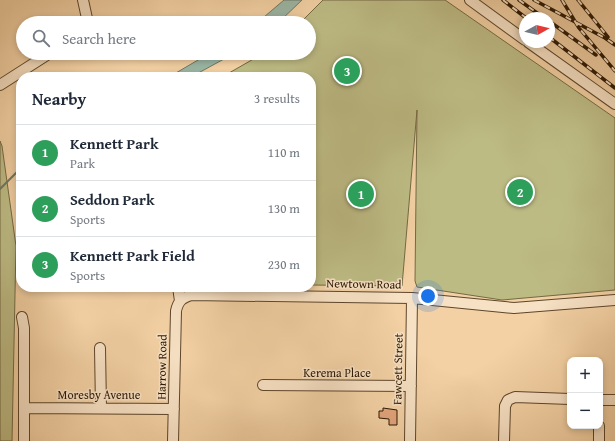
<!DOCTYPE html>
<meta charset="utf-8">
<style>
body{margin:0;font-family:"Gentium Book Plus",serif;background:#f6f6f7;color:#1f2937}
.controls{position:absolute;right:12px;bottom:12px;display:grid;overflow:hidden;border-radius:8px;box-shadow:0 2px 6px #0003}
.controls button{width:36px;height:36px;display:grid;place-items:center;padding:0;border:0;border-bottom:1px solid #e0e1e3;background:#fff;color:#1f2937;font:20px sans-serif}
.compass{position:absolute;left:519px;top:12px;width:36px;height:36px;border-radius:50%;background:#fff;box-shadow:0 2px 6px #0003;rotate:82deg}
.you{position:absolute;left:428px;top:296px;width:14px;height:14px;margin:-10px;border:3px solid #fff;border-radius:50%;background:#1a73e8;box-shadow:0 0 0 6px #1a73e833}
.badge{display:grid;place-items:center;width:26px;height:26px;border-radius:50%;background:#8f2418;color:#fff;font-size:13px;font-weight:700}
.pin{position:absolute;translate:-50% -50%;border:2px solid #fff;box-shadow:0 1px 4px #0006}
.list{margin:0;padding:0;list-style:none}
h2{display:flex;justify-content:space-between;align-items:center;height:52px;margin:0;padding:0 16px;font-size:17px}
h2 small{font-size:13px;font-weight:400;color:#747a83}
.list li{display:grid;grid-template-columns:26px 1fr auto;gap:12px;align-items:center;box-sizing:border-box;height:56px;padding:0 16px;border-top:1px solid #e0e1e3}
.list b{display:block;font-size:15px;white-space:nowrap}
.list p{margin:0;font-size:13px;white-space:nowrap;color:#747a83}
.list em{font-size:13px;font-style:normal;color:#747a83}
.icon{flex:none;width:22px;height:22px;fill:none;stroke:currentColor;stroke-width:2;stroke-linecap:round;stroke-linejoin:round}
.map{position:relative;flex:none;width:615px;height:441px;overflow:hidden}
.search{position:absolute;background:#fff;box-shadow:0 2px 6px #0003;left:16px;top:16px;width:300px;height:44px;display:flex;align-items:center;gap:10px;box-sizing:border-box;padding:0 14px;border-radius:22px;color:#747a83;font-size:15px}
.panel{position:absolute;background:#fff;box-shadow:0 2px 6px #0003;left:16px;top:72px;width:300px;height:220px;border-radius:16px}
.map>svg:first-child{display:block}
.green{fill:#bdbb84;stroke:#746944}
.water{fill:#9bb7a6;stroke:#6e7765}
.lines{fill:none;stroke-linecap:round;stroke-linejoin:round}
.stream{stroke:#6e7765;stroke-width:2}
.building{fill:#e2a47c;stroke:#2b1703}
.minor-casing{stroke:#5d462b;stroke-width:12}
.minor{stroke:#f7e1c4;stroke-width:10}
.rail-casing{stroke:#2b1703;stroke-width:3.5}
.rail{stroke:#f7e1c4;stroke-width:2;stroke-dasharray:6;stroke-linecap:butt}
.labels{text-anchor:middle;stroke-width:3;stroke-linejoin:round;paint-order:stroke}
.street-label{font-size:12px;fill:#2b1703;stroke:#f7e1c4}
</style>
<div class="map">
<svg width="615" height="441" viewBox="0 0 615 441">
<rect width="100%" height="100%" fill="#f3d1a4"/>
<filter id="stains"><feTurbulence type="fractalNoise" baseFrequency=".005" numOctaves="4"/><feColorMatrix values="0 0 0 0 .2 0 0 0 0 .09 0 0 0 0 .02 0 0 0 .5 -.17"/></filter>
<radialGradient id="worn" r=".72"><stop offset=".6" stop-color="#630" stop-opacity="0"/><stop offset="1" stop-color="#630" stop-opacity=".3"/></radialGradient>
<path class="green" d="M 323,0 L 445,0 L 615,118 L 615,290 L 502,300 L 417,287 L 415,281 L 417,110 L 402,286 L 311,285 L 311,77 L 222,77 L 264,53 L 309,53 L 309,23 L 300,23 Z
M 0,141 L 2,146 L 16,246 L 12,441 L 0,441 Z"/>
<path class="water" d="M 284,0 L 302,0 L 278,23 L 257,23 Z
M 210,53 L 235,53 L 191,77 L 169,77 Z"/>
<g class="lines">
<path class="stream" d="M 0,189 L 21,168"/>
</g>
<path class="building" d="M 383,408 L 397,410 L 397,425 L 389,425 L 389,419 L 379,418 L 379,411 L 383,411 Z"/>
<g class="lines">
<defs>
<path id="minor" d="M 83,0 L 88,23
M 470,0 L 525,40
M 528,42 L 615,104
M 0,85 L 50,53
M 178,287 L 180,301
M 22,317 L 24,328 L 24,441
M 100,348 L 101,408
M 263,385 L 411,386
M 600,400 L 615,400
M 25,408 L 174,409
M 599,426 L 599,441
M 173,441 L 176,311 C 178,301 182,298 191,295 L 412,298 L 514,308 L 615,300
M 410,441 L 412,298
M 504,441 L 505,406 L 508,400 L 515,397 L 570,399"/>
</defs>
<use href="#minor" class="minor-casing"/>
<use href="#minor" class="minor"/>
<defs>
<path id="rail" d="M 503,0 L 526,18
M 519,0 L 544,18
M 534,0 L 605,38 L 615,45
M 562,0 L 579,28 L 615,71
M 578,0 L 608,37
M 549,21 L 596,55
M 549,37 L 615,88"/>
</defs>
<use href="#rail" class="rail-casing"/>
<use href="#rail" class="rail"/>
</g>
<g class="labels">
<g class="street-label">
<text transform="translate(364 284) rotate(1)" y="4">Newtown Road</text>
<text transform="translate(162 367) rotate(-89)" y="4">Harrow Road</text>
<text transform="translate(398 369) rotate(-89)" y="4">Fawcett Street</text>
<text x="337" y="377">Kerema Place</text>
<text x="99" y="399">Moresby Avenue</text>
</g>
</g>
<rect width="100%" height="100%" filter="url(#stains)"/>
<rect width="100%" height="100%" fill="url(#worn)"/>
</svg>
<div class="controls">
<button>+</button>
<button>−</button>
</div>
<svg class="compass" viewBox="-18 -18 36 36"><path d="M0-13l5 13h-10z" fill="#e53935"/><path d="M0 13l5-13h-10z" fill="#747a83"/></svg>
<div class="you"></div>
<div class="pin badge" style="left:361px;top:194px;background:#2e9e5b">1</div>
<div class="pin badge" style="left:520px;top:192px;background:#2e9e5b">2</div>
<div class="pin badge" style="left:347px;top:71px;background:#2e9e5b">3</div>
<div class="search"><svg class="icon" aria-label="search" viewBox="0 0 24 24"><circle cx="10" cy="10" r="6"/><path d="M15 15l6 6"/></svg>Search here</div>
<section class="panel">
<h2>Nearby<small>3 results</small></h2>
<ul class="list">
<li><span class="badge" style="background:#2e9e5b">1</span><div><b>Kennett Park</b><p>Park</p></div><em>110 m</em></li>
<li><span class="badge" style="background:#2e9e5b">2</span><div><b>Seddon Park</b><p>Sports</p></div><em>130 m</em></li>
<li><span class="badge" style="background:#2e9e5b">3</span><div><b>Kennett Park Field</b><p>Sports</p></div><em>230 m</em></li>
</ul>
</section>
</div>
